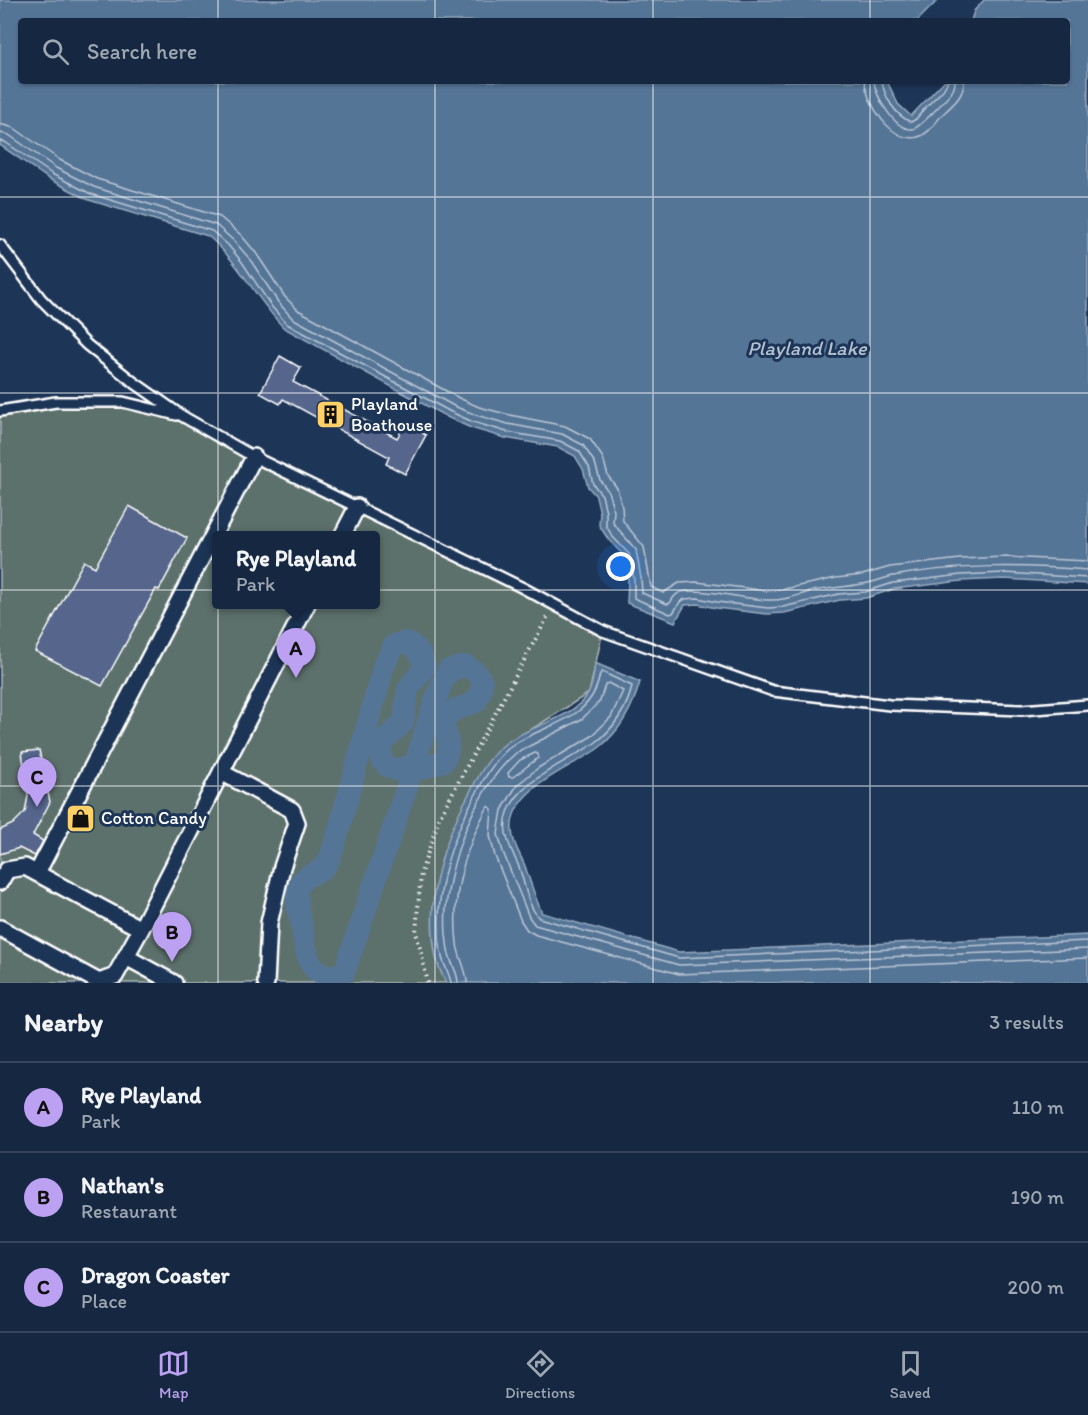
<!DOCTYPE html>
<style>
body{margin:0;font-family:Itim,sans-serif;background:#23344c;color:#f1f3f6}
.you{position:absolute;left:621px;top:567px;width:21px;height:21px;margin:-15px;border:4px solid #fff;border-radius:50%;background:#1a73e8;box-shadow:0 0 0 9px #1a73e833}
.badge{display:grid;place-items:center;width:39px;height:39px;border-radius:50%;background:#bca0f2;color:#111;font-size:20px;font-weight:700}
.pin{position:absolute;translate:-50% -50px;filter:drop-shadow(0 2px 3px #0008)}
.pin::after{content:'';position:absolute;top:32px;width:21px;height:18px;background:inherit;clip-path:polygon(0 0,100% 0,50% 100%)}
.popup{position:absolute;left:212px;top:531px;width:168px;height:78px;box-sizing:border-box;display:grid;place-content:center;border-radius:6px;background:#162841;filter:drop-shadow(0 2px 4px #0005);font-size:20px;white-space:nowrap;color:#9ea6b1}
.popup b{font-size:22px;color:#f1f3f6}
.popup::after{content:'';position:absolute;left:50%;top:100%;margin-left:-12px;border:12px solid transparent;border-top-color:#162841}
.list{margin:0;padding:0;list-style:none}
h2{display:flex;justify-content:space-between;align-items:center;height:78px;margin:0;padding:0 24px;font-size:26px}
h2 small{font-size:20px;font-weight:400;color:#9ea6b1}
.list li{display:grid;grid-template-columns:39px 1fr auto;gap:18px;align-items:center;box-sizing:border-box;height:90px;padding:0 24px;border-top:2px solid #35445a}
.list b{display:block;font-size:22px;white-space:nowrap}
.list p{margin:0;font-size:20px;white-space:nowrap;color:#9ea6b1}
.list em{font-size:20px;font-style:normal;color:#9ea6b1}
.icon{flex:none;width:33px;height:33px;fill:none;stroke:currentColor;stroke-width:2;stroke-linecap:round;stroke-linejoin:round}
.map{position:relative;flex:none;width:1088px;height:983px;overflow:hidden}
.search{position:absolute;background:#162841;box-shadow:0 2px 4px #0004;left:18px;right:18px;top:18px;height:66px;display:flex;align-items:center;gap:15px;box-sizing:border-box;padding:0 21px;border-radius:6px;color:#9ea6b1;font-size:22px}
.sheet{height:348px;background:#162841}
nav{display:flex;justify-content:space-around;align-items:center;box-sizing:border-box;height:84px;border-top:2px solid #35445a;background:#162841;font-size:16px;color:#9ea6b1}
nav a{display:grid;justify-items:center;gap:3px}
nav .on{color:#bca0f2}
.map>svg:first-child{display:block}
.green{fill:#5d716c;stroke:#aeb8b6;stroke-width:1.5;fill-rule:evenodd}
.water{fill:#557497;stroke:#99acc1;stroke-width:1.5}
.lines{fill:none;stroke-linecap:round;stroke-linejoin:round}
.shore{stroke:#bbc7d5;stroke-width:1.5}
.canal{stroke:#557497;stroke-width:22}
.building{fill:#54658c;stroke:#fff;stroke-width:1.5}
.service-casing{stroke:#fff;stroke-width:14}
.pedestrian-casing{stroke:#fff;stroke-width:20}
.path{stroke:#fff;stroke-width:4;stroke-dasharray:1.5 4.5;stroke-linecap:butt}
.service{stroke:#1d3557;stroke-width:9}
.pedestrian{stroke:#1d3557;stroke-width:15}
.grid{fill:none;stroke:#fff;stroke-width:1.5;stroke-opacity:0.55}
.labels{text-anchor:middle;stroke-width:6;stroke-linejoin:round;paint-order:stroke}
.poi-label{font-size:18px;fill:#fff;stroke:#1d3557;text-anchor:start}
.water-label{font-size:20px;font-style:italic;fill:#b2c0d0;stroke:#1d3557}
</style>
<div class="map">
<svg width="1088" height="983" viewBox="0 0 1088 983">
<rect width="100%" height="100%" fill="#1d3557"/>
<filter id="ink" filterUnits="userSpaceOnUse"><feTurbulence type="fractalNoise" baseFrequency=".0167" numOctaves="2"/><feDisplacementMap in="SourceGraphic" scale="12" xChannelSelector="R" yChannelSelector="G"/><feConvolveMatrix kernelMatrix="1 2 1 2 8 2 1 2 1" color-interpolation-filters="sRGB"/></filter>
<g filter="url(#ink)">
<path class="green" d="M 123,402 L 182,416 L 603,631 L 589,693 L 537,726 L 508,742 L 446,983 L 0,983 L 0,411 L 22,407 ZM 216,536 L 376,536 L 376,604 L 216,604 Z"/>
<path class="water" d="M 0,0 L 938,0 L 917,21 L 21,21 L 21,81 L 887,81 L 898,104 L 911,116 L 944,81 L 1067,81 L 1067,21 L 971,21 L 974,11 L 984,0 L 1088,0 L 1088,584 L 1003,579 L 961,581 L 894,589 L 866,598 L 840,600 L 784,613 L 767,614 L 716,608 L 698,604 L 685,605 L 675,622 L 627,603 L 628,580 L 624,556 L 608,539 L 599,525 L 600,513 L 596,496 L 588,487 L 583,469 L 575,456 L 558,447 L 505,438 L 471,428 L 449,418 L 284,328 C 256,299 239,262 208,236 L 89,200 L 49,179 L 0,145 Z
M 595,663 L 640,682 C 633,707 621,730 600,747 C 573,768 508,788 512,831 C 513,844 520,854 525,866 C 530,881 535,897 542,913 L 679,952 L 1088,935 L 1088,983 L 446,983 C 442,975 438,966 436,957 C 424,900 443,840 471,790 C 480,773 490,755 506,743 C 531,724 570,721 588,694 C 593,685 594,672 595,663 Z"/>
<g class="lines">
<path class="shore" d="M 865,81 C 866,103 892,144 918,137 C 930,134 936,120 945,112 C 955,103 964,95 964,81
M 874,81 C 875,96 895,131 913,129 C 919,128 949,97 953,90 C 955,86 955,85 955,81
M 882,81 C 884,97 896,116 911,122 L 916,119 L 925,108 L 943,90 L 948,81
M 0,124 L 14,128 L 60,160 L 97,179 L 220,217 L 241,235 L 256,253 L 285,297 L 298,310 L 459,398 L 479,407 L 510,415 L 565,426 L 590,439 L 603,458 L 608,476 L 617,488 L 622,507 L 623,521 L 644,547 L 651,587 L 663,593 L 679,583 L 697,582 L 768,591 L 780,590 L 836,578 L 862,575 L 890,567 L 960,559 L 1004,557 L 1088,561
M 0,133 L 9,135 L 56,168 L 94,187 L 216,225 L 234,241 L 249,258 L 278,302 L 292,318 L 454,406 L 476,415 L 508,424 L 562,434 L 583,445 L 595,463 L 600,480 L 608,491 L 614,511 L 613,523 L 636,550 L 641,578 L 642,593 L 667,604 L 670,603 C 672,600 674,595 679,593 C 692,586 750,600 768,600 C 784,601 798,595 813,591 C 829,588 846,587 862,584 C 873,583 883,578 893,576 C 958,564 1023,565 1088,570
M 0,141 L 5,142 L 52,174 L 91,194 L 212,231 L 228,245 L 242,262 L 272,307 L 287,324 L 451,412 L 473,422 L 507,432 L 560,441 L 579,451 L 589,467 L 593,484 L 602,495 L 606,512 L 606,525 L 612,536 L 629,554 L 634,579 L 634,598 L 670,614 L 673,613 L 680,602 L 685,599 L 698,598 L 717,602 L 768,608 L 783,607 L 839,594 L 865,592 L 893,583 L 961,575 L 1003,573 L 1088,578
M 535,753 L 538,754 L 538,758 L 513,777 L 509,777 L 508,773 L 520,760 Z
M 451,983 C 450,974 444,966 442,957 C 440,949 439,939 439,930 C 437,881 453,835 477,792 C 485,776 495,760 509,748 C 542,722 591,725 600,674 L 602,672 L 632,686 C 628,707 613,730 595,743 C 566,763 499,787 506,833 C 508,845 514,855 519,867 C 525,883 527,905 539,918 L 679,958 L 1088,941
M 458,983 C 458,973 452,966 450,957 C 447,950 447,941 446,934 C 441,878 473,789 516,753 L 582,719 L 600,701 L 605,685 L 608,683 L 623,691 L 611,717 L 592,736 L 538,768 L 517,785 L 502,810 L 498,834 L 503,852 L 529,917 L 535,925 L 679,965 L 1088,949
M 467,983 C 467,969 458,957 457,943 C 451,895 465,849 487,808 L 489,806 L 492,809 L 490,836 L 495,856 L 521,921 L 527,930 L 536,935 L 679,974 L 1088,958"/>
<path class="canal" d="M 384,665 L 394,645 L 405,642 C 417,646 422,655 425,667 L 408,689 L 403,723 L 384,740 L 380,750 L 382,760 L 387,766 L 396,770 L 410,766 L 423,768 L 444,761 C 451,748 448,739 443,725 C 452,706 458,710 476,702 C 486,684 484,676 466,666 L 449,670 C 432,700 424,737 413,769 C 390,837 367,905 344,973 C 308,983 306,954 302,927 C 300,916 295,902 297,890 C 301,873 320,876 327,863 C 332,855 334,844 337,836 L 384,665"/>
</g>
<path class="building" d="M 280,356 L 301,368 L 293,382 L 397,438 L 405,424 L 426,435 L 405,474 L 386,464 L 389,457 L 283,399 L 280,404 L 260,393 Z
M 129,506 L 187,538 L 159,590 L 156,589 L 102,686 L 35,651 L 84,561 L 95,567 Z
M 39,750 L 50,802 L 33,835 L 43,841 L 35,856 L 19,848 L 0,854 L 0,830 L 13,824 L 25,812 L 28,796 L 22,752 Z"/>
<g class="lines">
<defs>
<path id="service" d="M 0,245 L 41,299 L 87,345 L 132,381 L 182,416 L 254,457 L 523,588 L 603,631 L 773,691 L 890,705 L 1021,710 L 1088,705
M 0,411 L 56,402 L 123,402 L 177,415"/>
<path id="pedestrian" d="M 342,536 L 357,507
M 221,772 L 292,810 L 297,823 L 282,867 L 269,923 L 266,983
M 37,873 L 254,457
M 0,882 L 7,870 L 25,867 L 141,929 L 115,976 L 99,982 L 0,928
M 141,929 L 307,604
M 126,957 L 174,983"/>
</defs>
<use href="#service" class="service-casing"/>
<use href="#pedestrian" class="pedestrian-casing"/>
<path class="path" d="M 428,983 L 416,932 L 421,873 L 440,816 L 548,616"/>
<use href="#service" class="service"/>
<use href="#pedestrian" class="pedestrian"/>
</g>
</g>
<path class="grid" d="M 218,0 L 218,21M 435,0 L 435,21M 653,0 L 653,21M 870,0 L 870,21M 218,81 L 218,983M 435,81 L 435,983M 653,81 L 653,983M 870,81 L 870,983M 0,197 L 1088,197M 0,393 L 1088,393M 0,590 L 1088,590M 0,786 L 1088,786"/>
<defs>
<symbol id="building-square" viewBox="-11 -11 22 22"><rect x="-9" y="-9" width="18" height="18" rx="4" fill="#ffd166" stroke="#1d3557"/><path d="M-4-6H4V6H1V3H-1V6H-4ZM-2.5-4.3h1.7v1.8h-1.7ZM.8-4.3h1.7v1.8H.8ZM-2.5-1h1.7V.8h-1.7ZM.8-1h1.7V.8H.8Z" fill="#111"/></symbol>
<symbol id="shop-square" viewBox="-11 -11 22 22"><rect x="-9" y="-9" width="18" height="18" rx="4" fill="#ffd166" stroke="#1d3557"/><path d="M-5-2.5h2.3a2.7 3.5 0 0 1 5.4 0H5L5.5 6h-11ZM-1.5-2.5h3a1.5 2.3 0 0 0-3 0Z" fill="#111"/></symbol>
</defs>
<g fill-rule="evenodd">
<use href="#building-square" x="314" y="398" width="33" height="33"/>
<use href="#shop-square" x="64" y="802" width="33" height="33"/>
</g>
<g class="labels">
<g class="poi-label">
<text x="351" y="410">Playland<tspan x="351" dy="21">Boathouse</tspan></text>
<text x="101" y="824">Cotton Candy</text>
</g>
<g class="water-label">
<text x="807" y="355">Playland Lake</text>
</g>
</g>
</svg>
<div class="you"></div>
<div class="pin badge" style="left:296px;top:678px">A</div>
<div class="popup"><b>Rye Playland</b>Park</div>
<div class="pin badge" style="left:172px;top:962px">B</div>
<div class="pin badge" style="left:37px;top:807px">C</div>
<div class="search"><svg class="icon" aria-label="search" viewBox="0 0 24 24"><circle cx="10" cy="10" r="6"/><path d="M15 15l6 6"/></svg>Search here</div>
</div>
<section class="sheet">
<h2>Nearby<small>3 results</small></h2>
<ul class="list">
<li><span class="badge">A</span><div><b>Rye Playland</b><p>Park</p></div><em>110 m</em></li>
<li><span class="badge">B</span><div><b>Nathan's</b><p>Restaurant</p></div><em>190 m</em></li>
<li><span class="badge">C</span><div><b>Dragon Coaster</b><p>Place</p></div><em>200 m</em></li>
</ul>
</section>
<nav>
<a class="on"><svg class="icon" aria-label="map" viewBox="0 0 24 24"><path d="M3 6l6-2 6 2 6-2v14l-6 2-6-2-6 2zM9 4v14M15 6v14"/></svg>Map</a>
<a><svg class="icon" aria-label="directions" viewBox="0 0 24 24"><path d="M12 3l9 9-9 9-9-9zM9 14v-3h6M13 9l2 2-2 2"/></svg>Directions</a>
<a><svg class="icon" aria-label="saved" viewBox="0 0 24 24"><path d="M7 4h10v16l-5-4-5 4z"/></svg>Saved</a>
</nav>
